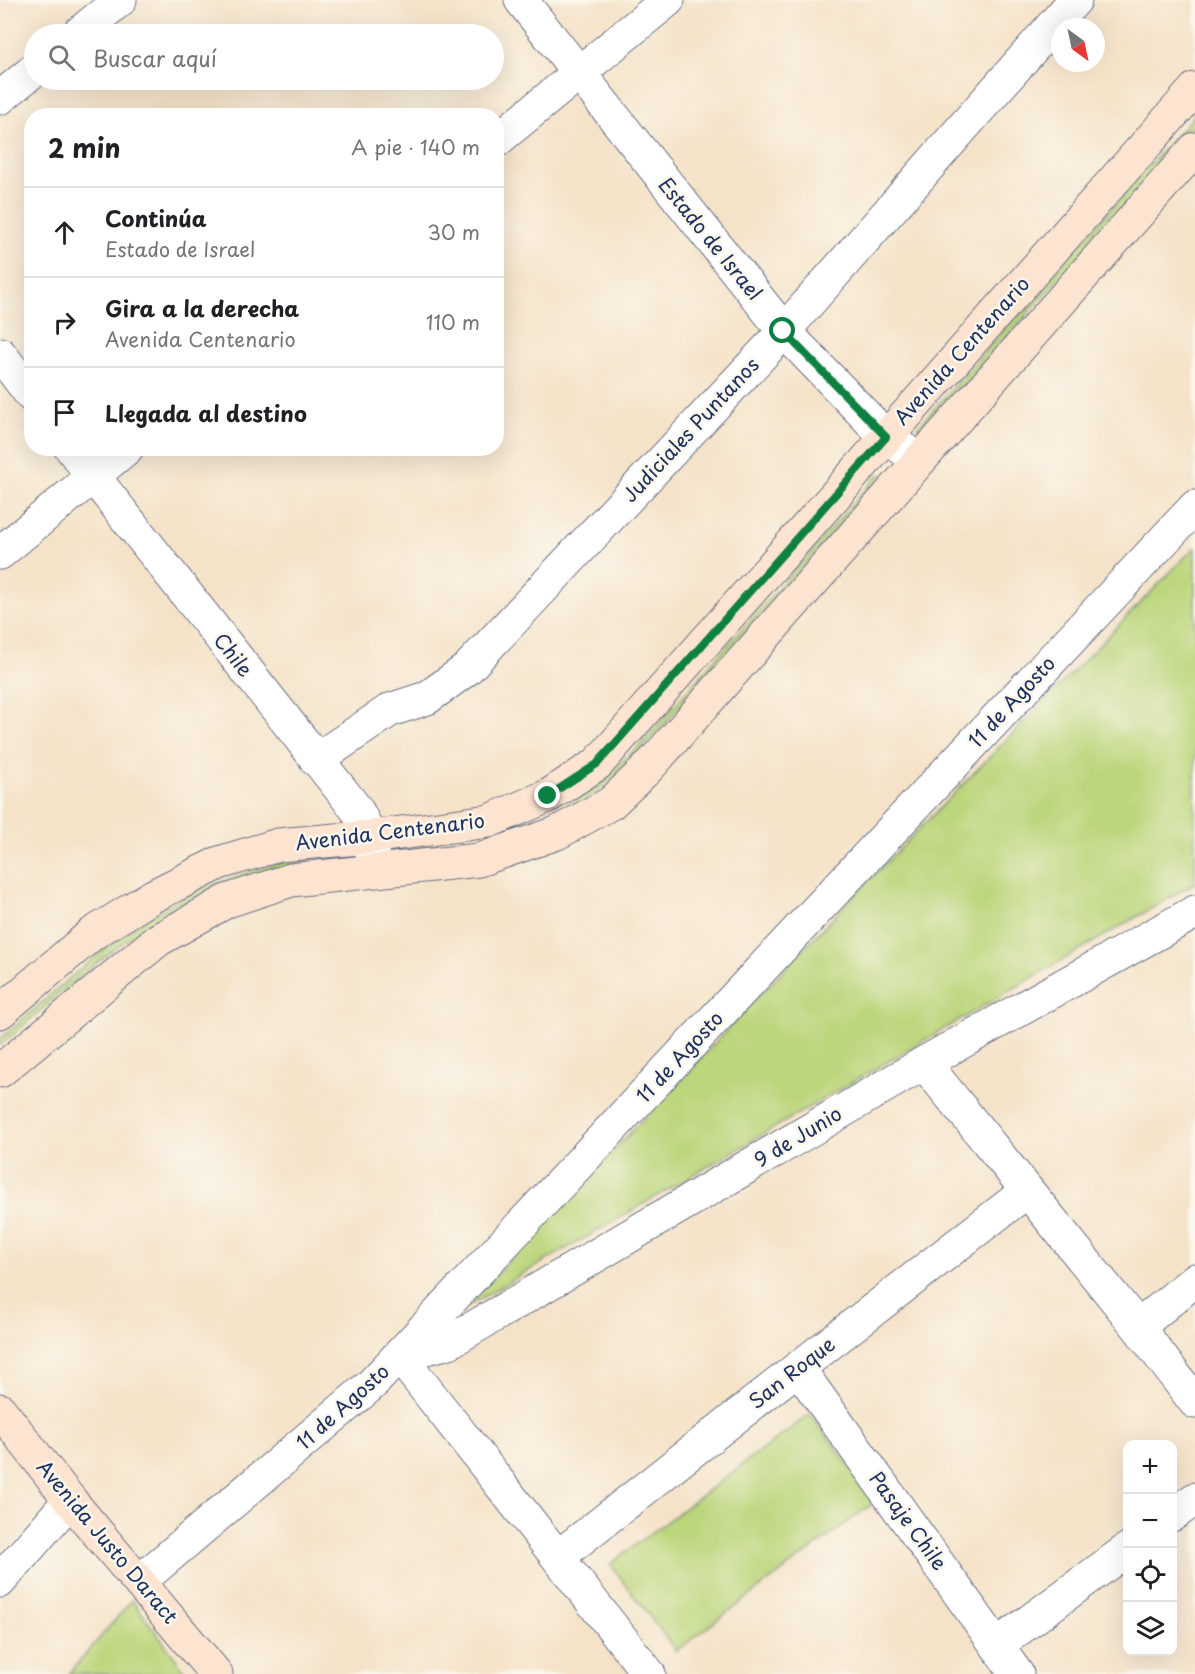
<!DOCTYPE html>
<html lang="es">
<meta charset="utf-8">
<style>
body{margin:0;font-family:"Playpen Sans",sans-serif;background:#f6f6f6;color:#202124}
.controls{position:absolute;right:18px;bottom:18px;display:grid;overflow:hidden;border-radius:12px;box-shadow:0 6px 24px #0002}
.controls button{width:54px;height:54px;display:grid;place-items:center;padding:0;border:0;border-bottom:2px solid #e0e0e0;background:#fff;color:#202124;font:30px sans-serif}
.compass{position:absolute;left:1051px;top:18px;width:54px;height:54px;border-radius:50%;background:#fff;box-shadow:0 6px 24px #0002;rotate:147deg}
.stop{position:absolute;width:18px;height:18px;margin:-14px;border:4px solid #0b8043;border-radius:50%;background:#fff}
.stop.end{background:#0b8043;border-color:#fff;box-shadow:0 2px 6px #0008}
.list{margin:0;padding:0;list-style:none}
h2{display:flex;justify-content:space-between;align-items:center;height:78px;margin:0;padding:0 24px;font-size:26px}
h2 small{font-size:20px;font-weight:400;color:#757577}
.list li{display:grid;grid-template-columns:39px 1fr auto;gap:18px;align-items:center;box-sizing:border-box;height:90px;padding:0 24px;border-top:2px solid #e0e0e0}
.list b{display:block;font-size:22px;white-space:nowrap}
.list p{margin:0;font-size:20px;white-space:nowrap;color:#757577}
.list em{font-size:20px;font-style:normal;color:#757577}
.icon{flex:none;width:33px;height:33px;fill:none;stroke:currentColor;stroke-width:2;stroke-linecap:round;stroke-linejoin:round}
.map{position:relative;flex:none;width:1195px;height:1674px;overflow:hidden}
.search{position:absolute;background:#fff;box-shadow:0 6px 24px #0002;left:24px;top:24px;width:480px;height:66px;display:flex;align-items:center;gap:15px;box-sizing:border-box;padding:0 21px;border-radius:33px;color:#757577;font-size:22px}
.panel{position:absolute;background:#fff;box-shadow:0 6px 24px #0002;left:24px;top:108px;width:480px;height:348px;border-radius:24px}
.map>svg:first-child{display:block}
.green{fill:#bcd67b;stroke:#6c826c;stroke-width:1.5}
.lines{fill:none;stroke-linecap:round;stroke-linejoin:round}
.street-casing{stroke:#676e83;stroke-width:35}
.secondary-casing{stroke:#676e83;stroke-width:35}
.street{stroke:#fff;stroke-width:33}
.secondary{stroke:#fde4d1;stroke-width:33}
.route{stroke:#0b8043;stroke-width:8}
.labels{text-anchor:middle;stroke-width:5;stroke-linejoin:round;paint-order:stroke}
.street-label{font-size:20px;fill:#1b2f5e;stroke:#fbf7ec}
</style>
<div class="map">
<svg width="1195" height="1674" viewBox="0 0 1195 1674">
<rect width="100%" height="100%" fill="#fbf7ec"/>
<filter id="ink" filterUnits="userSpaceOnUse"><feTurbulence type="fractalNoise" baseFrequency=".0167" numOctaves="2"/><feDisplacementMap in="SourceGraphic" scale="12" xChannelSelector="R" yChannelSelector="G"/><feConvolveMatrix kernelMatrix="1 2 1 2 8 2 1 2 1" color-interpolation-filters="sRGB"/></filter>
<filter id="wash" filterUnits="userSpaceOnUse"><feTurbulence type="fractalNoise" baseFrequency=".008" numOctaves="4" result="noise"/><feDisplacementMap in="SourceGraphic" scale="24" xChannelSelector="R" yChannelSelector="G"/><feGaussianBlur stdDeviation="1.35" result="paint"/><feColorMatrix in="noise" values="0 0 0 0 0 0 0 0 0 0 0 0 0 0 0 0 0 1.4 0 .05"/><feComposite in="paint" operator="in"/></filter>
<g filter="url(#wash)">
<rect width="100%" height="100%" fill="#f5e3c9"/>
<path class="green" d="M 1195,114 L 1195,124 L 923,432 L 918,427 Z
M 879,474 L 883,476 L 632,761 L 597,791 L 563,815 L 475,845 L 420,853 L 420,847 C 453,843 493,840 524,828 C 568,810 601,781 636,749 Z
M 1195,547 L 1195,883 L 466,1307 L 841,909 Z
M 309,855 L 309,861 C 271,871 231,880 196,897 C 122,934 62,993 0,1046 L 0,1039 C 51,996 107,941 164,908 C 208,881 260,868 309,855 Z
M 810,1414 L 876,1501 L 676,1651 L 610,1564 Z
M 132,1600 L 187,1674 L 69,1674 Z"/>
</g>
<g filter="url(#ink)">
<g class="lines">
<defs>
<path id="street" d="M 521,0 L 784,331 L 886,437 L 919,460
M 78,34 L 120,0
M 0,98 L 34,70
M 496,141 L 668,0
M 0,354 L 32,396
M 71,448 L 357,810 L 371,837 L 373,863
M 0,553 L 127,448
M 316,760 L 390,710 L 427,698 L 467,669 L 775,341 L 1075,0
M 924,1063 L 1138,1327 L 1195,1402
M 1138,1327 L 1195,1280
M 798,1368 L 1017,1674
M 1172,1515 L 1195,1499
M 558,1557 L 798,1368 L 1027,1191
M 0,1581 L 70,1500
M 140,1581 L 372,1384 L 1195,507
M 997,1645 L 1128,1549
M 649,1674 L 399,1355 L 449,1342 L 924,1063 L 1195,912"/>
<path id="secondary" d="M 0,1012 L 92,934 L 153,896 L 219,863 L 278,845 L 371,837 L 489,821 L 548,796 L 597,764 L 1195,89
M 0,1071 L 158,940 L 227,901 L 291,880 L 479,860 L 557,833 L 611,803 L 649,767 L 1195,149
M 0,1410 L 70,1500 L 216,1674"/>
</defs>
<use href="#street" class="street-casing"/>
<use href="#secondary" class="secondary-casing"/>
<use href="#street" class="street"/>
<use href="#secondary" class="secondary"/>
</g>
</g>
<g class="lines" filter="url(#ink)">
<path class="route" d="M 548,796 L 597,764 L 886,437 L 783,331"/>
</g>
<g class="labels">
<g class="street-label">
<text transform="translate(710 239) rotate(51)" y="7">Estado de Israel</text>
<text transform="translate(962 351) rotate(-48)" y="7">Avenida Centenario</text>
<text transform="translate(691 430) rotate(-47)" y="7">Judiciales Puntanos</text>
<text transform="translate(233 655) rotate(52)" y="7">Chile</text>
<text transform="translate(1012 702) rotate(-47)" y="7">11 de Agosto</text>
<text transform="translate(390 832) rotate(-7)" y="7">Avenida Centenario</text>
<text transform="translate(680 1057) rotate(-47)" y="7">11 de Agosto</text>
<text transform="translate(798 1137) rotate(-31)" y="7">9 de Junio</text>
<text transform="translate(792 1373) rotate(-38)" y="7">San Roque</text>
<text transform="translate(343 1407) rotate(-42)" y="7">11 de Agosto</text>
<text transform="translate(908 1521) rotate(54)" y="7">Pasaje Chile</text>
<text transform="translate(107 1542) rotate(50)" y="7">Avenida Justo Daract</text>
</g>
</g>
</svg>
<div class="controls">
<button>+</button>
<button>−</button>
<button><svg class="icon" aria-label="locate" viewBox="0 0 24 24"><circle cx="12" cy="12" r="6"/><path d="M12 2v4M12 18v4M2 12h4M18 12h4"/></svg></button>
<button><svg class="icon" aria-label="layers" viewBox="0 0 24 24"><path d="M12 4l9 5-9 5-9-5zM3 14l9 5 9-5"/></svg></button>
</div>
<svg class="compass" viewBox="-18 -18 36 36"><path d="M0-13l5 13h-10z" fill="#e53935"/><path d="M0 13l5-13h-10z" fill="#757577"/></svg>
<div class="stop" style="left:783px;top:331px"></div>
<div class="stop end" style="left:548px;top:796px"></div>
<div class="search"><svg class="icon" aria-label="search" viewBox="0 0 24 24"><circle cx="10" cy="10" r="6"/><path d="M15 15l6 6"/></svg>Buscar aquí</div>
<section class="panel">
<h2>2 min<small>A pie · 140 m</small></h2>
<ul class="list">
<li><svg class="icon" aria-label="ahead" viewBox="0 0 24 24"><path d="M12 20V5M6 11l6-6 6 6"/></svg><div><b>Continúa</b><p>Estado de Israel</p></div><em>30 m</em></li>
<li><svg class="icon" aria-label="right" viewBox="0 0 24 24"><path d="M7 20v-9h11M14 6l5 5-5 5"/></svg><div><b>Gira a la derecha</b><p>Avenida Centenario</p></div><em>110 m</em></li>
<li><svg class="icon" aria-label="arrive" viewBox="0 0 24 24"><path d="M6 21V4h12l-3 4 3 4H6"/></svg><div><b>Llegada al destino</b></div></li>
</ul>
</section>
</div>
